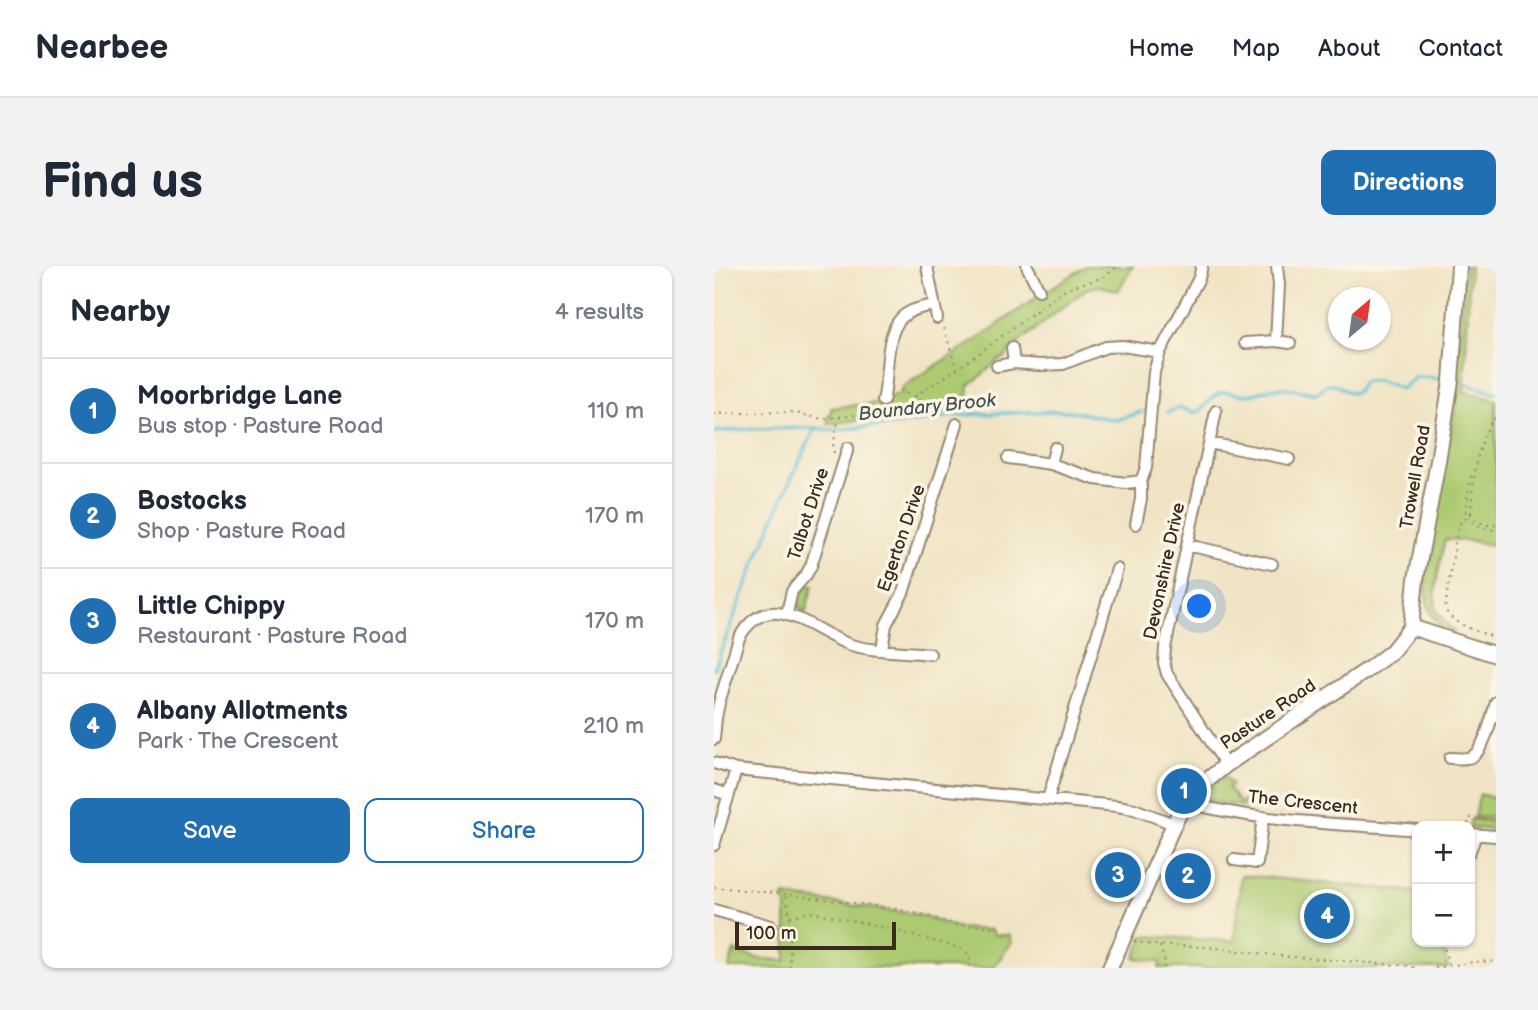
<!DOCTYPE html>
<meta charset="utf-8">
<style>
body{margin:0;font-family:"Balsamiq Sans",sans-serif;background:#f2f2f3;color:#1f2937}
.controls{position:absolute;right:21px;bottom:21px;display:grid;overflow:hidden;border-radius:14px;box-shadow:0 2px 5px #0004}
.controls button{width:63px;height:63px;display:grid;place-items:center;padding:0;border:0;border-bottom:2px solid #e0e1e3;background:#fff;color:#1f2937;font:35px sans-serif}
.compass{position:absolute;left:614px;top:21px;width:63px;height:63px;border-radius:50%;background:#fff;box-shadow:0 2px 5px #0004;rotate:29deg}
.scale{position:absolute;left:21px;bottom:18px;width:161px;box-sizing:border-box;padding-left:7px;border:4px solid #3b2a1e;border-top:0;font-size:19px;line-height:24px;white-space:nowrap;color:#3b2a1e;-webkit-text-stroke:5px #fcf5e5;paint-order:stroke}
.you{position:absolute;left:486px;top:341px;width:24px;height:24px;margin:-18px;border:5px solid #fff;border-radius:50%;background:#1a73e8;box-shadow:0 0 0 10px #1a73e833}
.badge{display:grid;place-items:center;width:46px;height:46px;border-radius:50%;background:#1f6fb2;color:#fff;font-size:23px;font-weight:700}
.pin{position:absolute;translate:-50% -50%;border:4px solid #fff;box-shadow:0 2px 7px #0006}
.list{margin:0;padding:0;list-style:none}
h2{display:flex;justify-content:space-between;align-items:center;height:91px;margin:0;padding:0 28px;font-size:30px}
h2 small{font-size:23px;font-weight:400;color:#747a83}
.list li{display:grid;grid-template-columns:46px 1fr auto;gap:21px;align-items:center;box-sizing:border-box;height:105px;padding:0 28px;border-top:2px solid #e0e1e3}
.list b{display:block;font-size:26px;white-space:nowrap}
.list p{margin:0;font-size:23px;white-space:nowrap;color:#747a83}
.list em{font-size:23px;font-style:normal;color:#747a83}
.actions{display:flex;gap:14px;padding:21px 28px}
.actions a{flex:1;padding:16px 0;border:2px solid #1f6fb2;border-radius:14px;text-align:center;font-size:24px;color:#1f6fb2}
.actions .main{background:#1f6fb2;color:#fff}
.map{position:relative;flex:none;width:782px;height:702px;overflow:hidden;border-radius:14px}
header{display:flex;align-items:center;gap:42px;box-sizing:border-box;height:98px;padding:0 35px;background:#fff;border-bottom:2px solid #e0e1e3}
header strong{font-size:33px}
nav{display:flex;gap:38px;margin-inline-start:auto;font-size:24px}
.intro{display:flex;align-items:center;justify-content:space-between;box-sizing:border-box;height:168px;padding:0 42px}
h1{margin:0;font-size:49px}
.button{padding:18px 32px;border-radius:14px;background:#1f6fb2;color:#fff;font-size:24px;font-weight:700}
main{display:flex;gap:42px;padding:0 42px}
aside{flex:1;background:#fff;border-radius:14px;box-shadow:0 2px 5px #0004}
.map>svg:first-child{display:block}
.green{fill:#acca71;stroke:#747a48;stroke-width:2}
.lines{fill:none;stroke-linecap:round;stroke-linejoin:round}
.stream{stroke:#57bed5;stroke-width:3.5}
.minor-casing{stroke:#968772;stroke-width:14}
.major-casing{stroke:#968772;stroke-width:18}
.path{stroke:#968772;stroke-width:2;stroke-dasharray:2 5;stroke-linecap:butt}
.minor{stroke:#fff;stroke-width:10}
.major{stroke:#fff;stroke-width:14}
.labels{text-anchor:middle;stroke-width:7;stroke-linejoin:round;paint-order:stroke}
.street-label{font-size:18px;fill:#3b2a1e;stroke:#fcf5e5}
.water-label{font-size:19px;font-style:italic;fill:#435655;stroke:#fcf5e5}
</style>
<header>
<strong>Nearbee</strong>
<nav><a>Home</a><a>Map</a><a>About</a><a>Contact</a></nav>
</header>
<div class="intro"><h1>Find us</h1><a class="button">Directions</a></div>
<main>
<aside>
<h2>Nearby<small>4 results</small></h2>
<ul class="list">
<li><span class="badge">1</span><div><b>Moorbridge Lane</b><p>Bus stop · Pasture Road</p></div><em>110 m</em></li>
<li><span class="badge">2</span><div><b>Bostocks</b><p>Shop · Pasture Road</p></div><em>170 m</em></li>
<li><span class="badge">3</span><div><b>Little Chippy</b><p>Restaurant · Pasture Road</p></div><em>170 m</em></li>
<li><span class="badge">4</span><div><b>Albany Allotments</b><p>Park · The Crescent</p></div><em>210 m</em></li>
</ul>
<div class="actions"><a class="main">Save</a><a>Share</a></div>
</aside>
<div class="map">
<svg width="782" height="702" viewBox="0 0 782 702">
<rect width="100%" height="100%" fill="#fcf5e5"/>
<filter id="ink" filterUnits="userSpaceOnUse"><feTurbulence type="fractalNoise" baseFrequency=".0143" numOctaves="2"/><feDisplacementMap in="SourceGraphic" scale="14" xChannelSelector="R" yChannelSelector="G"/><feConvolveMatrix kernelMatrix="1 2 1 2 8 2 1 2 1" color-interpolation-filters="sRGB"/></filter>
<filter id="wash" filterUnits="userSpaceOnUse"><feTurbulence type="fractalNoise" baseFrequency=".00686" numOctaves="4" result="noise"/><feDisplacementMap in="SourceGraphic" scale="28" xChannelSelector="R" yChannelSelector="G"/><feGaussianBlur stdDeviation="1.57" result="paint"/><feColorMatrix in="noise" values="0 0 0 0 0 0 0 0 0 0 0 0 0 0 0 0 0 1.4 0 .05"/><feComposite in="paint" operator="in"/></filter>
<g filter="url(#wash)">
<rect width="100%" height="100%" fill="#f0e4c5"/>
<path class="green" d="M 372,0 L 419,0 L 404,25 L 386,20 L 372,23 L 298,82 L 291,91 L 284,94 L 266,111 L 255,119 L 253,143 L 114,158 L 114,149 L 117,148 L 117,142 L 164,137 L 177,130 L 187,128 L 188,121 L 258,77 L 326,29 Z
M 751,0 L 756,0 L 750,125 L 782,134 L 782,267 L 779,279 L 765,277 L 765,276 L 731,273 C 728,290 718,326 722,342 C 725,352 733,358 740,364 L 739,368 C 706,353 711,319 713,288 L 740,147 Z
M 95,318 L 99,319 L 91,348 C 77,336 85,328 95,318 Z
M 510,510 L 518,519 L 514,522 L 526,537 L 530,534 L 537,542 L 492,534 L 491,529 L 494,523 Z
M 766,528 L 782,533 L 782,550 L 780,552 L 760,551 Z
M 757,553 L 782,556 L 782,564 L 756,562 Z
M 527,609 L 703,626 L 703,676 L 727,676 L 734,702 L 445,702 L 446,696 L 421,692 L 429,670 L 520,675 Z
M 70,630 L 200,648 L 245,662 L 277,664 L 281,669 L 295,669 L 298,676 L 279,702 L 15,702 L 20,685 L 42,692 L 72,695 L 72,640 Z"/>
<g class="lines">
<path class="stream" d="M 751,118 L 782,127
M 454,146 L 467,142 C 471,143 474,145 478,146 C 489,149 497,127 510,126 C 517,125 524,129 532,129 C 543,129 553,122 564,122 C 578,121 590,127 603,127 C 608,125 611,119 617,118 C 626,117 634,132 643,125 C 646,123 647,118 649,116 C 666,112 672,118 687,123 L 702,111 L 726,112
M 0,166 L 35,163 L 101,162 L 116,164 L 178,159 L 244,149 L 344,145 L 356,145 L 402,154 L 427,146
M 0,403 C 31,322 62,241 101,163"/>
</g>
</g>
<g filter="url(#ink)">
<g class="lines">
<defs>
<path id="minor" d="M 213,0 L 223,52
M 313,0 L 325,24
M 562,75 L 565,19 L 563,0
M 531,77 L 562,75 L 576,77
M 298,82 L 300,97 L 326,99 L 349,98 L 392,81 L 408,80 L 446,86
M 283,100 L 300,97
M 169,135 C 176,110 168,61 194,47 C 201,42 212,41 220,39
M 502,145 L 451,382 L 450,397 L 453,408 L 512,499
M 495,177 L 575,193
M 294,192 L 337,198 L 381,213 L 412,217 L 427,215 L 432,202 L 440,106 L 446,86 L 470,41 L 485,12 L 488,0
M 337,198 L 341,182
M 422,258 L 427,233 L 427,215
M 473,279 L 558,298
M 73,347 L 78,325 L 92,309 L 97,300 L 134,182
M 168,383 L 172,359 L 189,327 L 243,158
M 0,473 L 2,452 L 5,437 L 25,372 C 55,319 96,364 134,378 C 157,386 191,385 216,388
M 736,492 C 743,492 753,494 759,490 C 771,482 778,450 782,436
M 0,497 L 22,504 L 403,540 L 420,543 L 460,558
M 0,524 L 15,529
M 334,533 L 403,303
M 471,536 C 546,557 626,557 703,564
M 756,568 L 782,570
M 0,579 L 22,504
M 756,585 L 762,569
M 520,594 L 543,597 L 549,551
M 0,644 L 57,660"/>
<path id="major" d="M 697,361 L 782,389
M 396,702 L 460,558 L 471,536 L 491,516 L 512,499 L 656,402 L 678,385 L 697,361 L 702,313 L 723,201 L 737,115 L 745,0"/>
</defs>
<use href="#minor" class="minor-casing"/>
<use href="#major" class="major-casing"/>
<path class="path" d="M 230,62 L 243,104
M 186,124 C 199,132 216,140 233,139
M 177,144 C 190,141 198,131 209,125 C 258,95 303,58 350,24 C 372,14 384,18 404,0
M 0,148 L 77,146 L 109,153 L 168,146
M 120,187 L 119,180 L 125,152
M 757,210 L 751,248 C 760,259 768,263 782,264
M 757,247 C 758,222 763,169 782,151
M 782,259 C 771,260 764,257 757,248 L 747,256 L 743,266 L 731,342 C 737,359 766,366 782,372
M 754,558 L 755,552 L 779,554 L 782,552
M 0,621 L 72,628 L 177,642 L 210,649 L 243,659 L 273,660 L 284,662
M 72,630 L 76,650 L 76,702
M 76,650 L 99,646 L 179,664 L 245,682 C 255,686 257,691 255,702
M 420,675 L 438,679 L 494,681 L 568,690 L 696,700 L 701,702
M 729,676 L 735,702
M 446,680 L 451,696 L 450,702
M 721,702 L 759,696 L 782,695"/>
<use href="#minor" class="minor"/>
<use href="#major" class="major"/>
</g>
</g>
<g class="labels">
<g class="street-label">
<text transform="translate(701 211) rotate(-80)" y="6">Trowell Road</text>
<text transform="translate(94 248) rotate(-72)" y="6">Talbot Drive</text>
<text transform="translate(187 272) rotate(-71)" y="6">Egerton Drive</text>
<text transform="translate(450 305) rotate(-78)" y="6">Devonshire Drive</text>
<text transform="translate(554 448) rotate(-34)" y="6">Pasture Road</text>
<text transform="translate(589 536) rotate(6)" y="6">The Crescent</text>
</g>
<g class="water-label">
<text transform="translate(213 140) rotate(-6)" y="7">Boundary Brook</text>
</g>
</g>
</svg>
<div class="controls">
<button>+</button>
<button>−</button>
</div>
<svg class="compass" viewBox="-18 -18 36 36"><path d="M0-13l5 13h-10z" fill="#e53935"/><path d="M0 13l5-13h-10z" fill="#747a83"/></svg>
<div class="scale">100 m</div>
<div class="you"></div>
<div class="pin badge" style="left:470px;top:525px">1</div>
<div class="pin badge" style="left:474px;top:610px">2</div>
<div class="pin badge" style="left:404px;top:609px">3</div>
<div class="pin badge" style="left:613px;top:650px">4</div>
</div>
</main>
